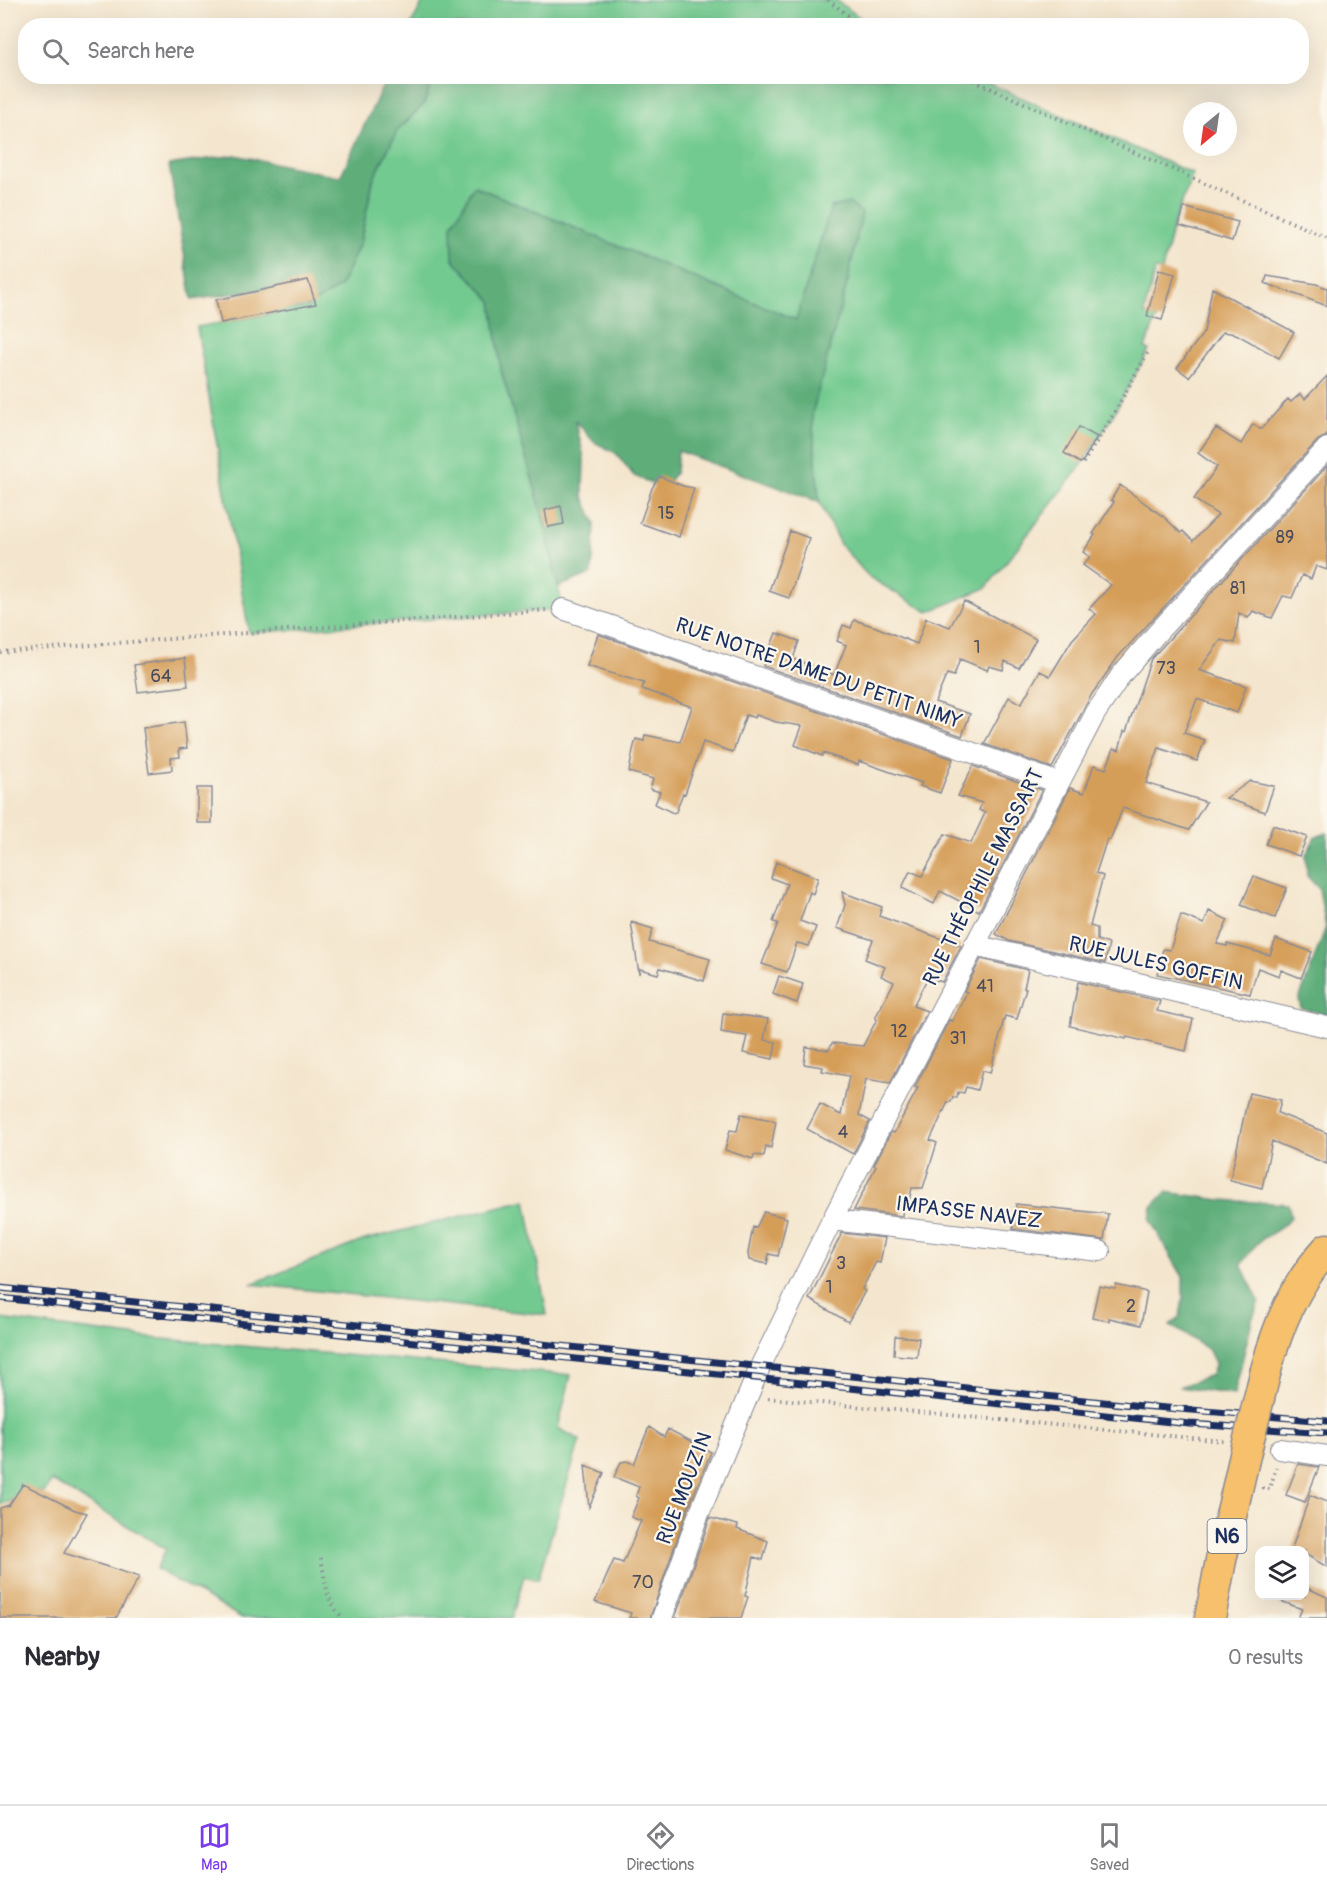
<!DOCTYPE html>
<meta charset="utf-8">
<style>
body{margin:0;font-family:Pangolin,sans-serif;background:#f7f7f7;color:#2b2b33}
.controls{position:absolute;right:18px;bottom:18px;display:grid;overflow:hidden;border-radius:12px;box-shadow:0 6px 24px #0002}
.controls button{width:54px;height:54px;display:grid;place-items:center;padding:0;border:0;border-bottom:2px solid #e1e1e2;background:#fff;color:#2b2b33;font:30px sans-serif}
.compass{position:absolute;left:1183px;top:102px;width:54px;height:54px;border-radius:50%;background:#fff;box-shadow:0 6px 24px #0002;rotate:209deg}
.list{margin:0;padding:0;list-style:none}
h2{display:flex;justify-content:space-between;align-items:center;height:78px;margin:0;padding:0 24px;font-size:26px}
h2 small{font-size:20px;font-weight:400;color:#7c7c81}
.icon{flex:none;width:33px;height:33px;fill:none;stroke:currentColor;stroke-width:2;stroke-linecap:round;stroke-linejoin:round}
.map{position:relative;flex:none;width:1327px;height:1618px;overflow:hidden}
.search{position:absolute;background:#fff;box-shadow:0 6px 24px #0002;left:18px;right:18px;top:18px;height:66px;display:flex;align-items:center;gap:15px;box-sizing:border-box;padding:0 21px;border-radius:24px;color:#7c7c81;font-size:22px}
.sheet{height:186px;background:#fff}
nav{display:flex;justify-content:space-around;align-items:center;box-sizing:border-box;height:84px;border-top:2px solid #e1e1e2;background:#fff;font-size:16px;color:#7c7c81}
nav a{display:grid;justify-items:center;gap:3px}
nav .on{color:#7c3aed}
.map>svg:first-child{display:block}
.green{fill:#73ca90;stroke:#477c77;stroke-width:1.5}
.forest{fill:#5eae7a;stroke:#3c6e6c;stroke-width:1.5}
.building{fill:#d59e59}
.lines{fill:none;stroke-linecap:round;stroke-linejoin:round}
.street-casing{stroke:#888a96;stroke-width:22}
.primary-casing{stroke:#888a96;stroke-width:33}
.path{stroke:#888a96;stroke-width:4;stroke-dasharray:1.5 4.5;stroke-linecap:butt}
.street{stroke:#fff;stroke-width:20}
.primary{stroke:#f7c06c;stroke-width:30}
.rail-casing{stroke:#1b2f5e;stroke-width:7}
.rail{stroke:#fbf7ec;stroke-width:4.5;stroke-dasharray:14;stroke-linecap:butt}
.primary-bridge-casing{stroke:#888a96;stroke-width:33;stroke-linecap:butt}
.primary-bridge{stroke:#f7c06c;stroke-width:30}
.labels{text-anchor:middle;stroke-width:4.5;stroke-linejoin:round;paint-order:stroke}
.number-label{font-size:18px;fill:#4a4b5d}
.shield{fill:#fbf7ec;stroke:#5e6b89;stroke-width:1.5}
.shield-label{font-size:20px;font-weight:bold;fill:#1b2f5e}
.street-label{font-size:21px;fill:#1b2f5e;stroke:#fbf7ec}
</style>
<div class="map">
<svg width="1327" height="1618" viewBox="0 0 1327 1618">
<rect width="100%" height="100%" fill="#fbf7ec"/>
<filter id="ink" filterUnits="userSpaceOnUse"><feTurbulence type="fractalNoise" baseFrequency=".0167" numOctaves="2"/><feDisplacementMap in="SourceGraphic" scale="12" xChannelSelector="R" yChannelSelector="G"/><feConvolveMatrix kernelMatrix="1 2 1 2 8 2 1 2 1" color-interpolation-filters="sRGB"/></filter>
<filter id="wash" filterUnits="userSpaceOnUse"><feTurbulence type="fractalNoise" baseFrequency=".008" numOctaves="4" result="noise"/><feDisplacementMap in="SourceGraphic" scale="24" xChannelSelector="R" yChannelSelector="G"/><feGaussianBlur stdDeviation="1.35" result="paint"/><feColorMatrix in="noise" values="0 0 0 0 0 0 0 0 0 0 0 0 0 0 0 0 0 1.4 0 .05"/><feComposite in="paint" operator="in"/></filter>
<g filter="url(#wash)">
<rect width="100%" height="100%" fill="#f4e6ce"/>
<path class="green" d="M 424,0 L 836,0 L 870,25 L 411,25 Z
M 428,77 L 975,77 L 1193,174 L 1173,225 L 1162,271 L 1155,270 L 1144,314 L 1157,317 L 1145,348 L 1149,350 L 1109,422 L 1083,463 L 986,588 L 928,612 L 869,577 L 840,544 L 819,502 L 812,414 L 826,358 L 831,207 L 796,320 L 474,186 L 453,259 L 492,301 L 501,370 L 542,513 L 563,609 L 249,633 L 197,327 L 307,307 L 340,287 L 360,243 L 373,180 L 397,131 L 424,104 L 433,78 Z
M 526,1200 L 547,1315 L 251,1284 L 365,1240 Z
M 0,1319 L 140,1337 L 571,1375 L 558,1428 L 580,1440 L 538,1579 L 524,1576 L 512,1618 L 242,1618 L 156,1569 L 166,1549 L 52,1481 L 44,1493 L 37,1491 L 0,1505 Z"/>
<path class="forest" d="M 428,76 L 433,78 L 424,104 L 397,131 L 373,180 L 360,243 L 340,287 L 307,307 L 303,283 L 192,300 L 169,165 L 235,155 L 340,177 L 387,77 Z
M 474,186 L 796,320 L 831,207 L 849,203 L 862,213 L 848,280 L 812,414 L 819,502 L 678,451 L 676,472 L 664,488 L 634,476 L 616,453 L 594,442 L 575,420 L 584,457 L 583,495 L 595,523 L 593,560 L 591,574 L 558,587 L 542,513 L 501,370 L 492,301 L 453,259 L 452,226 Z
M 1327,833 L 1327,1015 L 1301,1008 L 1299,1000 L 1326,927 L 1319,889 L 1307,876 L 1306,855 L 1315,837 Z
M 1166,1192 L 1221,1200 L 1288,1204 L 1291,1216 C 1282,1230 1272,1232 1260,1241 C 1252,1248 1246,1257 1241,1265 L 1259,1301 L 1252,1320 L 1234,1395 L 1179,1387 L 1211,1375 L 1215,1363 L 1208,1349 L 1170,1325 L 1180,1317 L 1183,1298 L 1183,1277 L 1150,1220 L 1152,1207 Z"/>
<g id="blocks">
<path class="building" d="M 1184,207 L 1238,222 L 1232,241 L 1179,225 Z
M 1159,270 L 1175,274 L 1162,320 L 1147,316 Z
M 1267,276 L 1316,284 L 1327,288 L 1327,306 L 1265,283 Z
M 308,280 L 316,304 L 221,323 L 216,300 Z
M 1212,288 L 1294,332 L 1279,358 L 1236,334 L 1223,332 L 1189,377 L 1177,368 L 1204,332 Z
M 1327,376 L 1327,436 L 1318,440 L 1118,657 L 1092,694 L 1052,768 L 984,744 L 1009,697 L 1021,704 L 1040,671 L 1050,676 L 1072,640 L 1096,614 L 1089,609 L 1111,585 L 1083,565 L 1090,557 L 1083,552 L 1095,535 L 1093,534 L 1114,502 L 1111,500 L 1120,485 L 1164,517 L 1181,533 L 1183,531 L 1193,541 L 1218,515 L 1194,499 L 1217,467 L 1198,453 L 1216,428 L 1241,444 L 1253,424 L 1261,429 L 1288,399 L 1291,402 L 1300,394 L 1305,399 Z
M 1079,427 L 1097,437 L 1083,461 L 1080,463 L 1064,453 Z
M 1327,466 L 1327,570 L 1316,566 L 1311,579 L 1302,575 L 1292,598 L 1283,596 L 1272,618 L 1253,611 L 1248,618 L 1239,613 L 1235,643 L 1221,640 L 1199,670 L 1246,686 L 1237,713 L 1197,699 L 1184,733 L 1205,740 L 1197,761 L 1159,748 L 1146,783 L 1206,802 L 1189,830 L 1123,808 L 1110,840 L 1107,839 L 1096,873 L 1103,876 L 1090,926 L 1097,928 L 1097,940 L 1109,944 L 1105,963 L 1009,941 L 996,934 L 1070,788 L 1084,793 L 1094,765 L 1106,769 L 1114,748 L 1119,750 L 1124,731 L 1126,732 L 1151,659 Z
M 659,476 L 683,486 L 694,488 L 679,537 L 640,523 L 652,488 Z
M 561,506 L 564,524 L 548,527 L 545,510 Z
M 790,531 L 809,538 L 789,598 L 769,591 Z
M 964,601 L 1036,639 L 1019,668 L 1005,661 L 1003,670 L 989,666 L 987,670 L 960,659 L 954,676 L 947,674 L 935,702 L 970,714 L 962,736 L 763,666 L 776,633 L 799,641 L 793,659 L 834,675 L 846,645 L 837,641 L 843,625 L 851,628 L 854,620 L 876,627 L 917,644 L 926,618 L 950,627 Z
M 598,634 L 953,759 L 940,793 L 920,786 L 922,783 L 859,761 L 858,765 L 823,753 L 822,756 L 795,745 L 802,726 L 776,722 L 756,715 L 755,718 L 746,715 L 733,752 L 703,742 L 685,794 L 683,793 L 676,812 L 673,813 L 655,804 L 660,792 L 650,789 L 653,779 L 629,772 L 633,750 L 636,739 L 644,741 L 645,735 L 680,742 L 692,707 L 642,689 L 644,683 L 587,666 Z
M 185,658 L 188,686 L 138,692 L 134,665 Z
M 184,722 L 187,748 L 179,749 L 180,757 L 171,758 L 172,770 L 149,773 L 143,728 Z
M 973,766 L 1042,790 L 979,911 L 940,891 L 934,904 L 902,888 L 910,871 L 922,876 L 945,834 L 971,843 L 985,813 L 979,810 L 982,803 L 958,796 Z
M 1250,781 L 1274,786 L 1265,812 L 1226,798 Z
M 197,788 L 212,788 L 212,823 L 197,823 Z
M 1273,825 L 1307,837 L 1299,856 L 1266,844 Z
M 776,862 L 818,878 L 813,894 L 810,892 L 800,921 L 816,927 L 809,946 L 797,943 L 787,972 L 762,964 L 778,923 L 773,922 L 787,884 L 771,878 Z
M 1254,876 L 1287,888 L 1275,918 L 1241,905 Z
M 842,892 L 882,907 L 879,916 L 961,946 L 942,982 L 928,977 L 913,1006 L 927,1011 L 890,1083 L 866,1079 L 859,1115 L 870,1121 L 853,1154 L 807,1129 L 820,1104 L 841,1115 L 849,1076 L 822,1071 L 823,1067 L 804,1064 L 806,1047 L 829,1050 L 832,1043 L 863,1046 L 877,1019 L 875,1018 L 894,982 L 881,976 L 885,967 L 865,959 L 873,940 L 837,928 L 845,905 Z
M 1209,911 L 1228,920 L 1217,944 L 1227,946 L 1227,944 L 1270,955 L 1276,939 L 1312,952 L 1301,978 L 1281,970 L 1279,976 L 1258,968 L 1250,994 L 1157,974 L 1163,949 L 1170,950 L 1181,915 L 1204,924 Z
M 631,922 L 653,929 L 649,942 L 710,959 L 704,981 L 660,968 L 658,974 L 640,969 L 639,974 Z
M 981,959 L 1028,970 L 1024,988 L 1026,988 L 1017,1019 L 1005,1016 L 990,1073 L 982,1071 L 977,1090 L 966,1087 L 964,1093 L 958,1092 L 957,1098 L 953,1097 L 951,1102 L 948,1102 L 930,1140 L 937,1143 L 923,1188 L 912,1188 L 908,1205 L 903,1205 L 902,1216 L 854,1210 L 876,1166 L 874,1165 L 891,1132 L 894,1133 L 918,1088 L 915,1087 L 949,1020 L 952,1021 L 967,992 L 964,991 Z
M 779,976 L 803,984 L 797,1003 L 773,994 Z
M 1078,982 L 1160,1001 L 1157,1011 L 1193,1019 L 1186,1051 L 1127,1037 L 1126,1039 L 1070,1026 Z
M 723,1013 L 768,1019 L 764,1040 L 776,1042 L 773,1059 L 743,1053 L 747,1036 L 721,1032 Z
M 1249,1093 L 1281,1100 L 1278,1113 L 1327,1133 L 1327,1164 L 1272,1141 L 1262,1188 L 1230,1180 Z
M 741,1114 L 776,1121 L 771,1148 L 766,1146 L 764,1156 L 754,1155 L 753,1159 L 725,1150 L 730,1130 L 737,1131 Z
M 1016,1204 L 1108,1214 L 1104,1240 L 1013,1229 Z
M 764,1212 L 787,1218 L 778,1256 L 769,1254 L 767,1264 L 749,1260 L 748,1253 L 753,1227 L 756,1228 Z
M 842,1233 L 885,1238 L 880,1263 L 876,1262 L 862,1289 L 865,1291 L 848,1322 L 809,1299 Z
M 1116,1285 L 1147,1292 L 1141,1325 L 1109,1318 L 1109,1321 L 1092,1318 L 1099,1286 L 1115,1289 Z
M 895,1336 L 919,1338 L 917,1357 L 894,1355 Z
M 649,1427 L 664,1437 L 668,1429 L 711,1452 L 686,1513 L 650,1618 L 629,1618 L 631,1613 L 595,1602 L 614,1560 L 623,1563 L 641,1521 L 631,1517 L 639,1498 L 636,1496 L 639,1487 L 614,1477 L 621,1462 L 627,1461 L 634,1464 Z
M 1298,1464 L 1319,1467 L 1305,1502 L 1286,1495 Z
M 585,1465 L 604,1473 L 589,1507 Z
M 23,1484 L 75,1510 L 87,1513 L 64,1553 L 139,1577 L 116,1618 L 0,1618 L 0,1508 L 9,1505 Z
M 1310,1495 L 1327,1502 L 1327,1567 L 1305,1554 L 1305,1551 L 1297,1551 L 1292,1548 Z
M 710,1518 L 738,1525 L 737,1529 L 768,1541 L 763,1560 L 754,1557 L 745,1596 L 748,1597 L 741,1618 L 675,1618 Z
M 1305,1587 L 1327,1597 L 1327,1618 L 1298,1618 L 1302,1609 L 1270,1597 L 1305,1596 Z"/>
</g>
</g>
<g filter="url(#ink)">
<use href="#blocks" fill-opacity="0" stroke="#888a96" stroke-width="1.5"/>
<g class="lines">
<defs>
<path id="street" d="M 563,609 L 1059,783
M 974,945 L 1327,1027
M 832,1220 L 1100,1251
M 1280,1449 L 1327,1456
M 662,1618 L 696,1521 L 760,1367 L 832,1220 L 1095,714 L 1121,675 L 1157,633 L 1327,448"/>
<path id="primary" d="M 1266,1370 C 1278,1325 1295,1284 1327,1249
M 1210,1618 L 1221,1560 L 1245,1455"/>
</defs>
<use href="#street" class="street-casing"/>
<use href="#primary" class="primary-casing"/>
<path class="path" d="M 828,0 L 862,26
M 963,76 L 1327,238
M 1083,463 L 1109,422 L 1149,350
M 0,652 L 547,610
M 768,1398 L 1224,1441
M 1263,1487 L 1263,1488 L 1270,1489 L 1276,1467
M 321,1558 C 325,1578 326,1606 344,1618"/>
<use href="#street" class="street"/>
<use href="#primary" class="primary"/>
<defs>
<path id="rail" d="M 0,1288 L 1142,1406 L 1327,1421
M 0,1298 L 1190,1424 L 1327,1433"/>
</defs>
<use href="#rail" class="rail-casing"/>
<use href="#rail" class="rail"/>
<defs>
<path id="primary-bridge" d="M 1245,1455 L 1266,1370"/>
</defs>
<use href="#primary-bridge" class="primary-bridge-casing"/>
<use href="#primary-bridge" class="primary-bridge"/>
</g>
</g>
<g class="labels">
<g class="number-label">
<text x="666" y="519">15</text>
<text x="1285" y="543">89</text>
<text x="1238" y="594">81</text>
<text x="977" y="653">1</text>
<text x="1166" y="674">73</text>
<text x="161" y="682">64</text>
<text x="985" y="992">41</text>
<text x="899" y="1037">12</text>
<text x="958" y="1044">31</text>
<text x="843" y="1138">4</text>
<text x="841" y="1269">3</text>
<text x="829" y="1293">1</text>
<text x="1131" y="1312">2</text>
<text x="643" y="1588">70</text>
</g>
<rect class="shield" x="1207.5" y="1519" width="39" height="34" rx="4.5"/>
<g class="shield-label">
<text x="1227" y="1543">N6</text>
</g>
<g class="street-label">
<text transform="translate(819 673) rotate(19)" y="7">RUE NOTRE DAME DU PETIT NIMY</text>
<text transform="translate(983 877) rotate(-63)" y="7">RUE THÉOPHILE MASSART</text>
<text transform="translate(1156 963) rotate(13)" y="7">RUE JULES GOFFIN</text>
<text transform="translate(969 1212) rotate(7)" y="7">IMPASSE NAVEZ</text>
<text transform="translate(684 1488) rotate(-69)" y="7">RUE MOUZIN</text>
</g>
</g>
</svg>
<div class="controls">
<button><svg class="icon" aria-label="layers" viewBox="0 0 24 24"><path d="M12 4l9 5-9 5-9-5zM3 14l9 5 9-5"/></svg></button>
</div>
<svg class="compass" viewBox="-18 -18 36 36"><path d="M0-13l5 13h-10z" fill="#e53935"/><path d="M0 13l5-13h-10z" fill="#7c7c81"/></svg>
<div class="search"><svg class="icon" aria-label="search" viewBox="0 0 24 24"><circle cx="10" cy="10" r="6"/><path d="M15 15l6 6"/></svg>Search here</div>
</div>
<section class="sheet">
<h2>Nearby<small>0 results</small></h2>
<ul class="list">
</ul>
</section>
<nav>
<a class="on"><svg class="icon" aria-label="map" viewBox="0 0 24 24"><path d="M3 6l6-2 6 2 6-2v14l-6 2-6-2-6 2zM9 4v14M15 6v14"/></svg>Map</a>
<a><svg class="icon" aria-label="directions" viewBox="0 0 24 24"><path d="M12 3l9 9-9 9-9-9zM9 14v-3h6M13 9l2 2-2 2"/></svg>Directions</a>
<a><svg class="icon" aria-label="saved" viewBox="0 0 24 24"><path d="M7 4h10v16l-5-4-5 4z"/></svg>Saved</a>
</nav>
